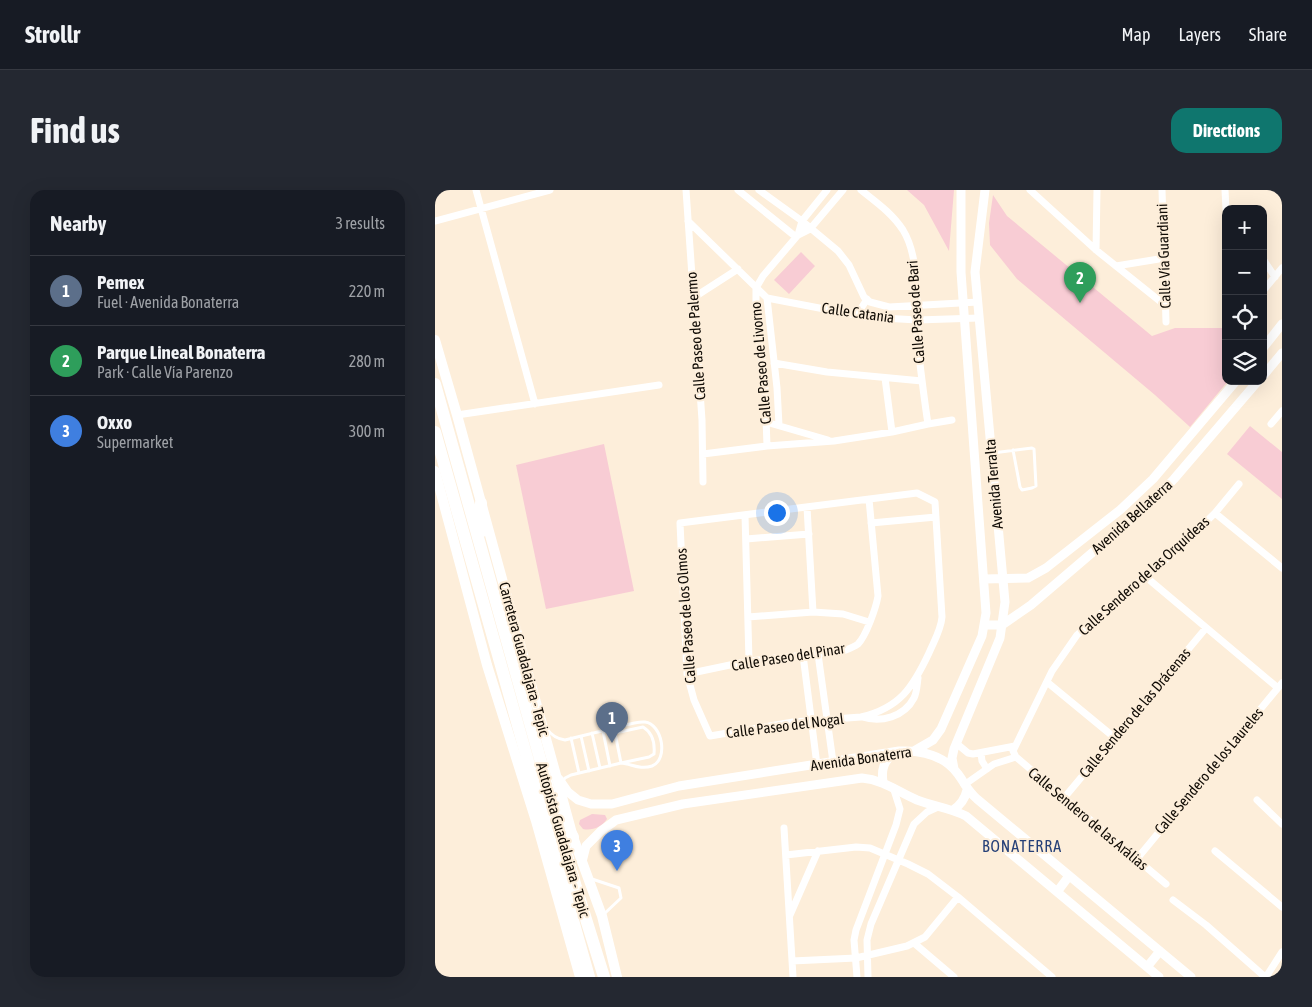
<!DOCTYPE html>
<meta charset="utf-8">
<style>
body{margin:0;font-family:"Asap Condensed",sans-serif;background:#242831;color:#f1f3f6}
.controls{position:absolute;right:15px;top:15px;display:grid;overflow:hidden;border-radius:10px;box-shadow:0 5px 20px #0002}
.controls button{width:45px;height:45px;display:grid;place-items:center;padding:0;border:0;border-bottom:1px solid #363941;background:#171b24;color:#f1f3f6;font:25px sans-serif}
.you{position:absolute;left:341px;top:322px;width:18px;height:18px;margin:-12px;border:4px solid #fff;border-radius:50%;background:#1a73e8;box-shadow:0 0 0 8px #1a73e833}
.badge{display:grid;place-items:center;width:32px;height:32px;border-radius:50%;background:#0f766e;color:#fff;font-size:16px;font-weight:700}
.pin{position:absolute;translate:-50% -41px;filter:drop-shadow(0 1px 2px #0008)}
.pin::after{content:'';position:absolute;top:26px;width:18px;height:15px;background:inherit;clip-path:polygon(0 0,100% 0,50% 100%)}
.list{margin:0;padding:0;list-style:none}
h2{display:flex;justify-content:space-between;align-items:center;height:65px;margin:0;padding:0 20px;font-size:21px}
h2 small{font-size:16px;font-weight:400;color:#9ea1a6}
.list li{display:grid;grid-template-columns:32px 1fr auto;gap:15px;align-items:center;box-sizing:border-box;height:70px;padding:0 20px;border-top:1px solid #363941}
.list b{display:block;font-size:19px;white-space:nowrap}
.list p{margin:0;font-size:16px;white-space:nowrap;color:#9ea1a6}
.list em{font-size:16px;font-style:normal;color:#9ea1a6}
.icon{flex:none;width:28px;height:28px;fill:none;stroke:currentColor;stroke-width:2;stroke-linecap:round;stroke-linejoin:round}
.map{position:relative;flex:none;width:847px;height:787px;overflow:hidden;border-radius:15px}
header{display:flex;align-items:center;gap:30px;box-sizing:border-box;height:70px;padding:0 25px;background:#171b24;border-bottom:1px solid #363941}
header strong{font-size:24px}
nav{display:flex;gap:28px;margin-inline-start:auto;font-size:18px}
.intro{display:flex;align-items:center;justify-content:space-between;box-sizing:border-box;height:120px;padding:0 30px}
h1{margin:0;font-size:35px}
.button{padding:12px 22px;border-radius:15px;background:#0f766e;color:#fff;font-size:18px;font-weight:700}
main{display:flex;gap:30px;padding:0 30px}
aside{flex:1;background:#171b24;border-radius:15px;box-shadow:0 5px 20px #0002}
.map>svg:first-child{display:block}
.green{fill:#f8ccd4}
.lines{fill:none;stroke-linecap:round;stroke-linejoin:round}
.service{stroke:#fff;stroke-width:3}
.minor{stroke:#fff;stroke-width:7}
.tertiary{stroke:#fff;stroke-width:9}
.secondary{stroke:#fff;stroke-width:10}
.motorway{stroke:#fff;stroke-width:12}
.labels{text-anchor:middle;stroke-width:4;stroke-linejoin:round;paint-order:stroke}
.street-label{font-size:15px;fill:#100b05;stroke:#fdeeda}
.neighbourhood-label{font-size:16px;letter-spacing:1px;fill:#264078;stroke:#fdeeda}
</style>
<header>
<strong>Strollr</strong>
<nav><a>Map</a><a>Layers</a><a>Share</a></nav>
</header>
<div class="intro"><h1>Find us</h1><a class="button">Directions</a></div>
<main>
<aside>
<h2>Nearby<small>3 results</small></h2>
<ul class="list">
<li><span class="badge" style="background:#5c6f8a">1</span><div><b>Pemex</b><p>Fuel · Avenida Bonaterra</p></div><em>220 m</em></li>
<li><span class="badge" style="background:#2e9e5b">2</span><div><b>Parque Lineal Bonaterra</b><p>Park · Calle Vía Parenzo</p></div><em>280 m</em></li>
<li><span class="badge" style="background:#3f7fe0">3</span><div><b>Oxxo</b><p>Supermarket</p></div><em>300 m</em></li>
</ul>
</aside>
<div class="map">
<svg width="847" height="787" viewBox="0 0 847 787">
<rect width="100%" height="100%" fill="#fdeeda"/>
<path class="green" d="M 472,0 L 519,0 L 514,61 L 489,15 Z
M 558,5 L 572,26 L 717,146 L 740,138 L 791,138 L 791,191 L 793,191 L 755,237 L 720,205 L 582,89 L 555,55 L 554,33 Z
M 366,62 L 380,76 L 354,104 L 339,90 Z
M 815,236 L 847,262 L 847,309 L 792,264 Z
M 169,254 L 199,401 L 111,419 L 81,275 Z
M 157,624 L 170,625 L 172,629 C 167,637 157,641 148,639 L 144,634 L 145,630 Z"/>
<g class="lines">
<path class="service" d="M 558,263 L 597,258 L 599,259 L 601,296 L 597,298 L 587,300 L 585,297 L 578,260
M 112,539 C 117,546 122,549 130,550 L 179,538 L 186,573 L 214,567 L 219,564 C 220,553 218,543 208,537 L 180,543 L 168,541 L 175,576
M 157,543 L 165,578
M 146,546 L 154,581
M 136,548 L 144,583
M 128,591 L 130,588 L 136,585 L 186,573 C 197,574 205,580 217,576 C 234,569 227,534 210,532 C 201,531 188,536 179,538
M 157,689 L 184,698 L 186,708 L 169,724"/>
<path class="minor" d="M 41,0 L 100,214
M 251,0 L 267,230 L 268,292
M 303,0 L 361,47
M 324,0 L 367,31 L 403,61 L 414,75 L 429,107 L 435,112 L 454,117 L 543,112
M 426,0 C 441,12 457,23 468,40 C 487,71 480,121 483,157 C 486,183 489,208 493,234
M 595,0 L 661,60 L 731,116
M 727,0 L 731,132
M 790,0 L 791,19
M 0,31 L 115,0
M 253,31 L 332,108
M 363,45 L 367,31 L 392,0
M 661,60 L 662,0
M 828,69 L 840,87
M 681,76 L 730,68
M 828,101 L 847,78
M 258,108 L 303,79
M 332,108 L 431,127 L 482,130 L 544,128
M 332,108 L 342,198 L 344,235
M 422,125 L 432,109
M 339,173 L 392,182 L 487,191
M 450,188 L 457,242
M 22,225 L 224,195
M 331,232 L 393,250
M 836,234 L 847,221
M 332,256 L 330,199 L 321,116 L 321,98 L 328,86 L 363,45 L 375,39 L 408,0
M 268,264 L 332,256 L 399,251 L 457,242 L 493,234 L 517,230
M 482,303 L 500,312 L 507,427 C 506,440 499,451 494,463 C 478,497 465,518 426,527 L 358,532 L 275,546 L 259,510 L 252,484 L 245,333 Z
M 372,317 L 378,422
M 780,323 L 847,378
M 310,325 L 314,471
M 436,333 L 501,327
M 311,349 L 374,344
M 711,387 L 843,498
M 313,427 L 378,422 L 408,424 L 434,432
M 383,464 L 398,572
M 368,465 L 382,575
M 252,484 L 314,471 L 408,461 C 413,459 419,457 423,454 C 431,446 441,418 443,406 L 434,309
M 612,492 L 680,548
M 427,527 C 446,533 469,527 479,508 C 482,502 482,495 483,488
M 521,553 L 533,563 L 538,564 L 580,556
M 546,563 L 547,571 L 552,579
M 529,595 L 559,574 L 581,567
M 629,608 L 771,438
M 822,610 L 847,634
M 349,638 L 358,787
M 780,661 L 847,717
M 351,665 L 421,657 L 435,658 L 473,674 L 493,684 L 523,707 L 617,787
M 701,670 L 847,493
M 731,694 L 581,567 L 578,561 L 617,481 L 642,445 L 664,425 L 739,363 L 780,323 L 804,294
M 738,710 L 771,735 L 830,787
M 355,725 L 383,661
M 479,753 L 519,787
M 357,771 L 421,768 L 472,756 L 490,747 L 523,707
M 422,787 L 419,750 L 421,740 L 461,635 L 465,619 L 458,597
M 433,787 L 432,750 L 436,734 L 479,634 L 492,622 L 503,617
M 831,787 L 847,762"/>
<path class="tertiary" d="M 828,158 L 847,134
M 828,186 L 847,163
M 549,389 L 593,388 L 611,378 L 685,320 L 718,289 L 801,191
M 549,435 L 567,435 L 596,415 L 720,309 L 739,289 L 823,191
M 479,561 L 498,550 L 506,539 L 547,446 L 551,423 L 526,82 L 526,0
M 519,579 L 517,568 L 519,559 L 565,448 L 570,412 L 540,82 L 550,0
M 124,589 L 133,602 L 143,610 L 156,614 L 177,614 L 244,596 L 464,561 C 487,560 509,565 523,584 C 531,595 532,600 542,609 L 756,787
M 448,592 C 446,579 449,572 458,563
M 518,620 C 526,615 530,609 532,600
M 147,672 L 151,656 L 166,641 L 181,630 L 248,614 L 427,588 C 449,590 463,602 482,610 C 498,616 515,618 531,626 L 724,787
M 622,702 L 634,686
M 712,777 L 725,761"/>
<path class="secondary" d="M 0,150 L 22,225 L 138,647 L 167,726 L 182,787
M 0,281 L 52,475 L 101,631 L 145,787"/>
<path class="motorway" d="M 0,194 L 141,697 L 169,787
M 0,242 L 154,787
M 46,313 L 47,341
M 127,628 L 138,647"/>
</g>
<g class="labels">
<g class="street-label">
<text transform="translate(729 66) rotate(-92)" y="5">Calle Vía Guardiani</text>
<text transform="translate(481 122) rotate(-94)" y="5">Calle Paseo de Bari</text>
<text transform="translate(423 123) rotate(8)" y="5">Calle Catania</text>
<text transform="translate(261 146) rotate(-94)" y="5">Calle Paseo de Palermo</text>
<text transform="translate(326 173) rotate(-95)" y="5">Calle Paseo de Livorno</text>
<text transform="translate(559 294) rotate(-95)" y="5">Avenida Terralta</text>
<text transform="translate(697 327) rotate(-42)" y="5">Avenida Bellaterra</text>
<text transform="translate(709 386) rotate(-42)" y="5">Calle Sendero de las Orquídeas</text>
<text transform="translate(251 426) rotate(-94)" y="5">Calle Paseo de los Olmos</text>
<text transform="translate(353 467) rotate(-9)" y="5">Calle Paseo del Pinar</text>
<text transform="translate(89 469) rotate(75)" y="5">Carretera Guadalajara - Tepic</text>
<text transform="translate(700 523) rotate(-50)" y="5">Calle Sendero de las Drácenas</text>
<text transform="translate(350 536) rotate(-7)" y="5">Calle Paseo del Nogal</text>
<text transform="translate(426 569) rotate(-8)" y="5">Avenida Bonaterra</text>
<text transform="translate(774 581) rotate(-50)" y="5">Calle Sendero de los Laureles</text>
<text transform="translate(653 629) rotate(40)" y="5">Calle Sendero de las Arálias</text>
<text transform="translate(128 650) rotate(74)" y="5">Autopista Guadalajara - Tepic</text>
</g>
<g class="neighbourhood-label">
<text x="587" y="662">BONATERRA</text>
</g>
</g>
</svg>
<div class="controls">
<button>+</button>
<button>−</button>
<button><svg class="icon" aria-label="locate" viewBox="0 0 24 24"><circle cx="12" cy="12" r="6"/><path d="M12 2v4M12 18v4M2 12h4M18 12h4"/></svg></button>
<button><svg class="icon" aria-label="layers" viewBox="0 0 24 24"><path d="M12 4l9 5-9 5-9-5zM3 14l9 5 9-5"/></svg></button>
</div>
<div class="you"></div>
<div class="pin badge" style="left:177px;top:553px;background:#5c6f8a">1</div>
<div class="pin badge" style="left:645px;top:113px;background:#2e9e5b">2</div>
<div class="pin badge" style="left:182px;top:681px;background:#3f7fe0">3</div>
</div>
</main>
